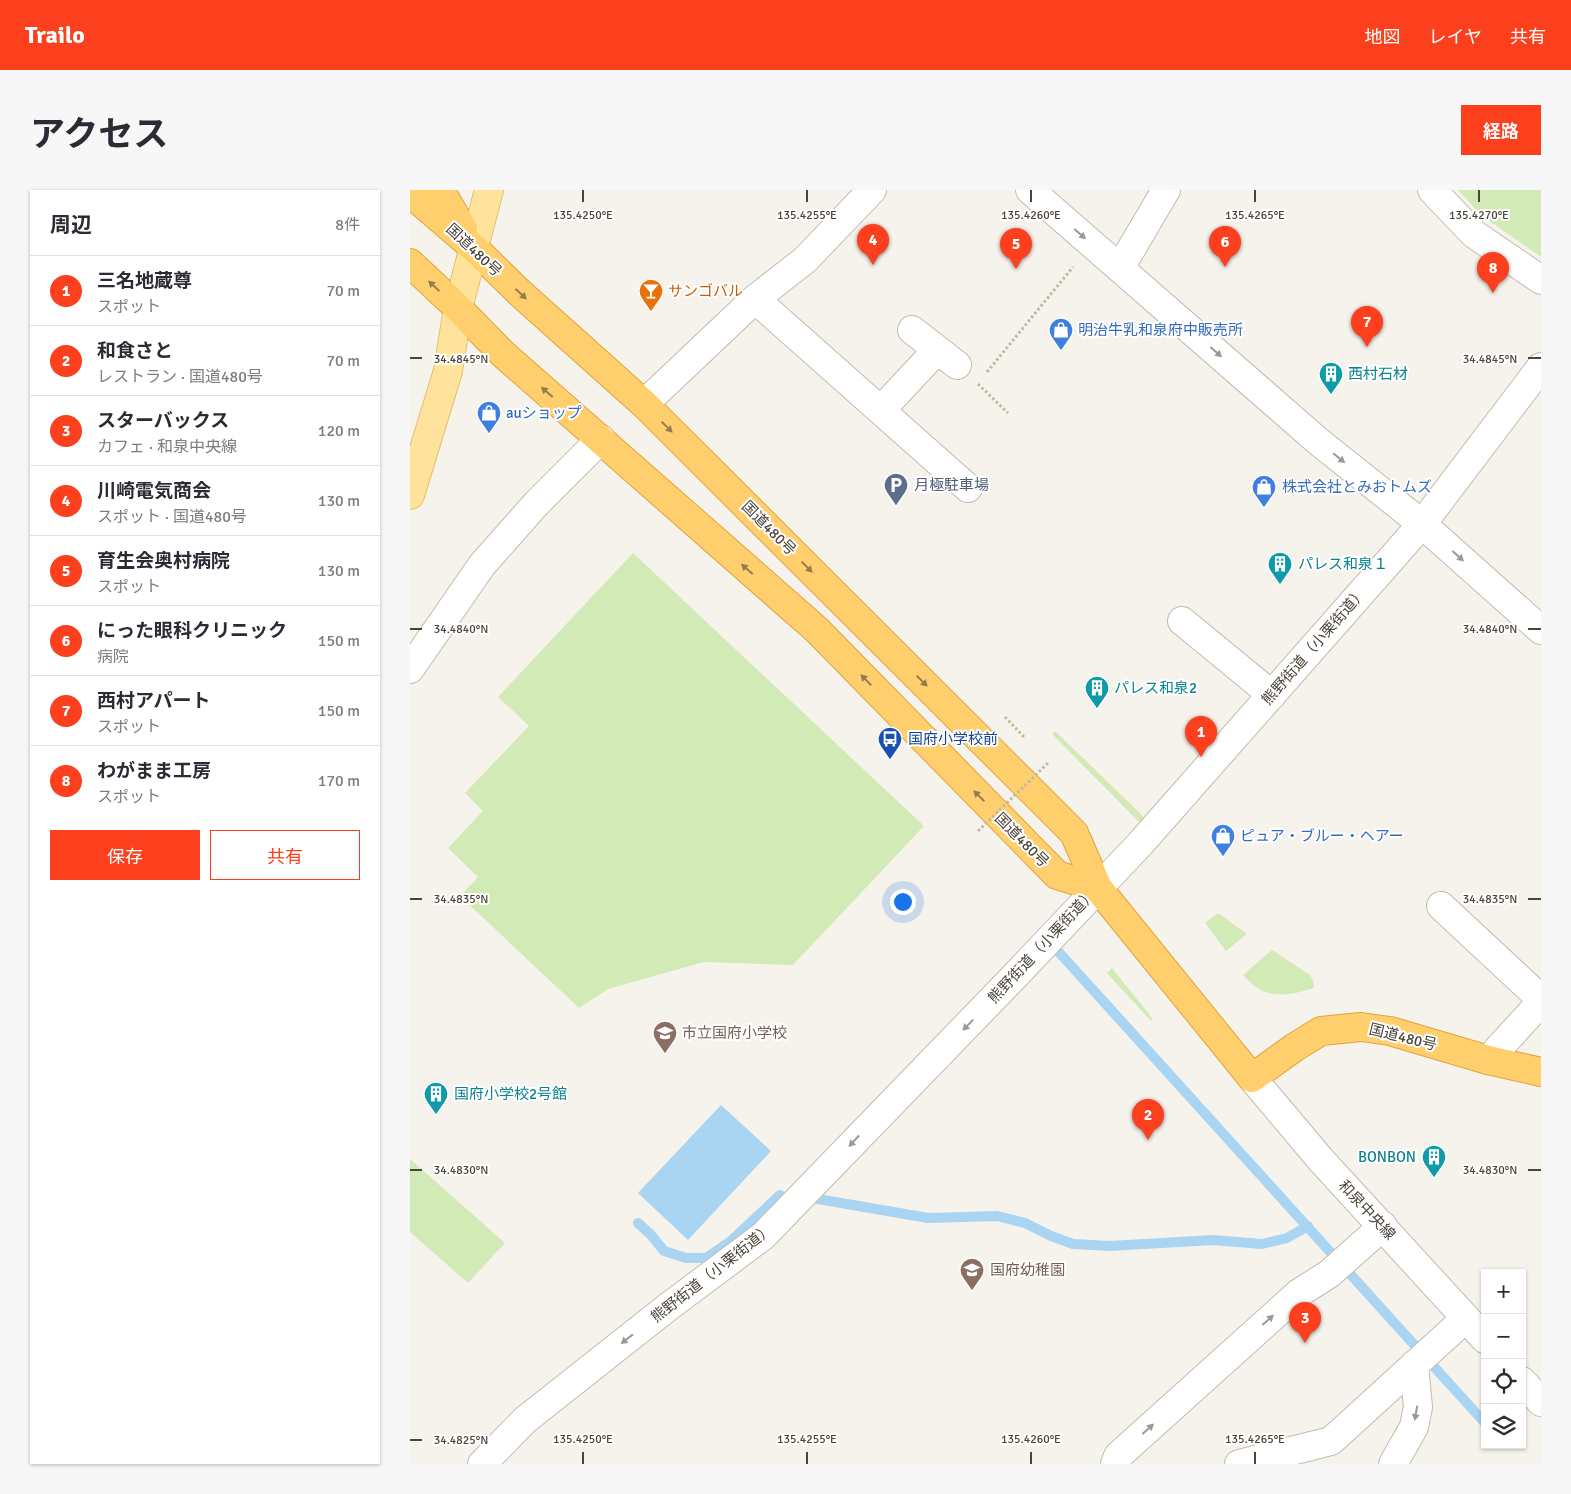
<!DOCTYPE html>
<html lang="ja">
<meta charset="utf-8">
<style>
body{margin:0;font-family:Signika,"Noto Sans JP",sans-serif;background:#f7f7f7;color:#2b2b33}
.controls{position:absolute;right:15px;bottom:15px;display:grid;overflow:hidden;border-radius:0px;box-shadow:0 1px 4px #0004}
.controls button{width:45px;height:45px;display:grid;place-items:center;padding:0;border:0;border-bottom:1px solid #e1e1e2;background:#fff;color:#2b2b33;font:25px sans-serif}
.you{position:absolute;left:492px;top:711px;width:18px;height:18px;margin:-12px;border:4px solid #fff;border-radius:50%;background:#1a73e8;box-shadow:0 0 0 8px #1a73e833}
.badge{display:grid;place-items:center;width:32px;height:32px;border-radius:50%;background:#fc3f1d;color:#fff;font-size:16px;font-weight:700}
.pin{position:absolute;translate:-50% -41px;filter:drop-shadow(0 1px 2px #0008)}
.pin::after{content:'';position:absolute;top:26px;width:18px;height:15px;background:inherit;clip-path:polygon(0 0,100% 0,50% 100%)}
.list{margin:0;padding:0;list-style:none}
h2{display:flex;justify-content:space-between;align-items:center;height:65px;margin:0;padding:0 20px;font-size:21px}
h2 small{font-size:16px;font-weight:400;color:#7c7c81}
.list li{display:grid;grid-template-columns:32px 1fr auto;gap:15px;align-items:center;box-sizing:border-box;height:70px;padding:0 20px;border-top:1px solid #e1e1e2}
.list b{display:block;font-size:19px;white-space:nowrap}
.list p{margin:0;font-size:16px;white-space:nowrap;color:#7c7c81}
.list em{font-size:16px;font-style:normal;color:#7c7c81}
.actions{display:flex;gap:10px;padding:15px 20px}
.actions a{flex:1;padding:11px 0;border:1px solid #fc3f1d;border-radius:0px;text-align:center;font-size:18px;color:#fc3f1d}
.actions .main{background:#fc3f1d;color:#fff}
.icon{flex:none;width:28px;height:28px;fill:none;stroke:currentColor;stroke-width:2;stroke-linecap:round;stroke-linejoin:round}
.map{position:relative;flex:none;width:1131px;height:1274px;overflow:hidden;border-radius:0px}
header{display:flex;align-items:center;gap:30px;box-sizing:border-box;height:70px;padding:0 25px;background:#fc3f1d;color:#fff}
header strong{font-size:24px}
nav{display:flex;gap:28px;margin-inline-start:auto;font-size:18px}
.intro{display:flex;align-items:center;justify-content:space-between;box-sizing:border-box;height:120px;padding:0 30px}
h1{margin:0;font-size:35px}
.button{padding:12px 22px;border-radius:0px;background:#fc3f1d;color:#fff;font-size:18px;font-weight:700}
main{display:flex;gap:30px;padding:0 30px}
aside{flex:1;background:#fff;border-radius:0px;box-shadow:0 1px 4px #0004}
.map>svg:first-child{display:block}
.green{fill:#d2eab5}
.water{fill:#a9d4f2}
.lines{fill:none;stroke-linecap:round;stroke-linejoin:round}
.stream{stroke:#a9d4f2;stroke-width:10}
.minor-casing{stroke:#c2bbae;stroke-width:30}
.major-casing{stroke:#e6c16a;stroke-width:30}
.highway-casing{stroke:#e0a43c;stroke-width:30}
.path{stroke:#c4b79f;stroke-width:3;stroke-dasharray:2.5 2.5;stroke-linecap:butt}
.minor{stroke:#fff;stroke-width:28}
.major{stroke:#ffe39c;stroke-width:28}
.highway{stroke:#ffcf6e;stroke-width:28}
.path-bridge{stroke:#c4b79f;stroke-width:3;stroke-dasharray:2.5 2.5;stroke-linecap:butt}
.oneway{fill:#9c9892}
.oneway2{fill:#937c4e}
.ticks{fill:none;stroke:#4b4439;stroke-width:2}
.labels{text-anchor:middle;stroke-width:4;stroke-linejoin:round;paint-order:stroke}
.street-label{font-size:15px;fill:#4b4439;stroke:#fff}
.food-label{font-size:15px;fill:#c56008;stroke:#fff;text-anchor:start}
.shop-label{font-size:15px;fill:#366cbe;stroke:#fff;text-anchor:start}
.culture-label{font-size:15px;fill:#0d838f;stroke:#fff;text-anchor:start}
.service-label{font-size:15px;fill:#4e5e75;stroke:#fff;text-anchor:start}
.transit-label{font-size:15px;fill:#164399;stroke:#fff;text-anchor:start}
.education-label{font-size:15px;fill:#785e54;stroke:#fff;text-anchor:start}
.ticks-label{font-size:12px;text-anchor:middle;fill:#4b4439;stroke:#fff;stroke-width:4;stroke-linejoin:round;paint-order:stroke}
</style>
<header>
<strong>Trailo</strong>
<nav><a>地図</a><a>レイヤ</a><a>共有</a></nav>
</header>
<div class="intro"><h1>アクセス</h1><a class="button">経路</a></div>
<main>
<aside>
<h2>周辺<small>8件</small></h2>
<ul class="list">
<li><span class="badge">1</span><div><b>三名地蔵尊</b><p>スポット</p></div><em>70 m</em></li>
<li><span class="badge">2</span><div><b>和食さと</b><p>レストラン · 国道480号</p></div><em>70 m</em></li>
<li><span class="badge">3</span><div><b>スターバックス</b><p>カフェ · 和泉中央線</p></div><em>120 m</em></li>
<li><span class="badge">4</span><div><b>川崎電気商会</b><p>スポット · 国道480号</p></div><em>130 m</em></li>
<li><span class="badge">5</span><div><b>育生会奥村病院</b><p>スポット</p></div><em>130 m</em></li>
<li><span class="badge">6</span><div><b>にった眼科クリニック</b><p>病院</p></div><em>150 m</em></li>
<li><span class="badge">7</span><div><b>西村アパート</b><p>スポット</p></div><em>150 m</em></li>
<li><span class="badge">8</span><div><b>わがまま工房</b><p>スポット</p></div><em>170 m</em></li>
</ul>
<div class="actions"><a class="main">保存</a><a>共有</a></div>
</aside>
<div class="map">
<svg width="1131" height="1274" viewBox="0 0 1131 1274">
<rect width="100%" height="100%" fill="#f6f3ec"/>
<path class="green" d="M 1048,0 L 1131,0 L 1131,67 L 1071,25 Z
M 223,363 L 514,636 L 383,775 L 294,772 L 198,799 L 169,818 L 50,706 L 68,687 L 38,658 L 73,621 L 55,603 L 119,536 L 88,507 Z
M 645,541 L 737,630 L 731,634 L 642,544 Z
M 808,723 L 837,744 L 816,761 L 795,733 Z
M 862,760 L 900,785 L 903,790 L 904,798 C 874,807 855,810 833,785 Z
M 702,778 L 743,829 L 741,831 L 697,783 Z
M 0,969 L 95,1053 L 58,1093 L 0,1042 Z"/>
<path class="water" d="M 311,915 L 361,961 L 278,1050 L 228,1003 Z"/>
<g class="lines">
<path class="stream" d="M 646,759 L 1075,1233
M 402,1008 L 518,1028 L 587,1026 L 615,1033 L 641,1046 L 663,1054 L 700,1056 L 803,1050 L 852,1054 L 877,1048 L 898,1036
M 228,1033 L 241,1045 L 254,1061 L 276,1068 L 296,1068 L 322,1050 L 370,1005"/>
<defs>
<path id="minor" d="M 620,0 L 909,252 L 1012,334 L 1131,440
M 1022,0 L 1064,44 L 1131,90
M 710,78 L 756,0
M 345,109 L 558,298
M 502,140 L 547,175
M 234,214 L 345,109 L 395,70 L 462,0
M 471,220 L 527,160
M 772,431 L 862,505
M 0,479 L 72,375 L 126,314 L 191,249
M 1031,716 L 1131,809
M 1078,870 L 1131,812
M 842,888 L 911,970 L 1075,1149
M 1112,1191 L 1131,1212
M 72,1274 L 115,1230 L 258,1117 L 353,1046 L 600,791 L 730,654 L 1012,334 L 1131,177
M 705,1274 L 708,1266 L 889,1103 L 919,1084 L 973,1036
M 829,1274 L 921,1251 L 1056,1128
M 983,1274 L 1004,1237 L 1008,1217 L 1004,1175"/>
<path id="major" d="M 0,305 L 38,181 L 48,118 L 79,0"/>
<path id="highway" d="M 30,0 L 53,39
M 0,3 L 64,58 L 110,103 L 234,214 L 664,643 L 688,698 L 842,888 L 885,857 L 911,841 L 951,837 L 980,841 L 1078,870 L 1131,882
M 0,73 L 48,118 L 93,164 L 407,440 L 647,685 L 688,698"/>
</defs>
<use href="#minor" class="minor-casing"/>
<use href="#major" class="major-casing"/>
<use href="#highway" class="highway-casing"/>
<path class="path" d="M 577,182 L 663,77
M 568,194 L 598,223
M 595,527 L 614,547"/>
<use href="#minor" class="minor"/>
<use href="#major" class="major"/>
<use href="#highway" class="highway"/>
<path class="path-bridge" d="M 568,641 L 639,572"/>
</g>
<defs><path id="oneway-solid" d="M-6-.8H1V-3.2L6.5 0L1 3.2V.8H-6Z" transform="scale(1.25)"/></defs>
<g class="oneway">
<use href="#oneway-solid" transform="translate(670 44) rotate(41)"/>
<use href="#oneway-solid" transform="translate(806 162) rotate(41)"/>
<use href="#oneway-solid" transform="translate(929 268) rotate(39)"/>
<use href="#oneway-solid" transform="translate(1048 366) rotate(42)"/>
<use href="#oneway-solid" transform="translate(558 835) rotate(134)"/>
<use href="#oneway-solid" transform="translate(444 951) rotate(133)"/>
<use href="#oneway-solid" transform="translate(858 1130) rotate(-42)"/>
<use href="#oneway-solid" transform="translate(217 1149) rotate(142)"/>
<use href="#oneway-solid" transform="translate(1006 1223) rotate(100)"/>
<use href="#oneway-solid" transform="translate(738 1239) rotate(-42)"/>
</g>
<g class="oneway2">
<use href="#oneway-solid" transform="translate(24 96) rotate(-137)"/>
<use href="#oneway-solid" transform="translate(111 104) rotate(43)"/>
<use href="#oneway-solid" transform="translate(137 202) rotate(-139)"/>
<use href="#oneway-solid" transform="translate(257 237) rotate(45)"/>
<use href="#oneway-solid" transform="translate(397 377) rotate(45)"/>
<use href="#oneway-solid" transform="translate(337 379) rotate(-139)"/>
<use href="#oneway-solid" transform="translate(456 490) rotate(-134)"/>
<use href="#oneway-solid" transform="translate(512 491) rotate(45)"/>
<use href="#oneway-solid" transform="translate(569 606) rotate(-135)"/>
</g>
<path class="ticks" d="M 173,0 L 173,12M 397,0 L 397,12M 621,0 L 621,12M 845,0 L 845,12M 1069,0 L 1069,12M 0,168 L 12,168M 1118,168 L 1131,168M 0,439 L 12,439M 1118,439 L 1131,439M 0,709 L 12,709M 1118,709 L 1131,709M 0,980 L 12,980M 1118,980 L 1131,980M 0,1250 L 12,1250M 173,1262 L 173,1274M 397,1262 L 397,1274M 621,1262 L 621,1274M 845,1262 L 845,1274"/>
<defs>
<symbol id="bar-pin" viewBox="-11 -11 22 30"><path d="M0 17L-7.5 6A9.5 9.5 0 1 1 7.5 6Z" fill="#e8710a" stroke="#fff"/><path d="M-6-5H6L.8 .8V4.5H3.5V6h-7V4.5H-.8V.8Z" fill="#fff"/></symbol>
<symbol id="shop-pin" viewBox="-11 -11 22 30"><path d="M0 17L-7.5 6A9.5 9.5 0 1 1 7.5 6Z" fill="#3f7fe0" stroke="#fff"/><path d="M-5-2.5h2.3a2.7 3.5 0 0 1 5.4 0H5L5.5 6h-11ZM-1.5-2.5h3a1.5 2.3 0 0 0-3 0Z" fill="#fff"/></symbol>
<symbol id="building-pin" viewBox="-11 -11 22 30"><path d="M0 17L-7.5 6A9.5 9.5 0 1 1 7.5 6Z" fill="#0f9aa8" stroke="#fff"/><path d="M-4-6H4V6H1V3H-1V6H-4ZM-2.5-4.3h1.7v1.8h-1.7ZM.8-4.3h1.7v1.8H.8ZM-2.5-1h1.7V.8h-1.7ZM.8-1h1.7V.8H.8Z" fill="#fff"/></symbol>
<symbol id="parking-pin" viewBox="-11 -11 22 30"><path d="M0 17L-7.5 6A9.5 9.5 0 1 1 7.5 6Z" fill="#5c6f8a" stroke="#fff"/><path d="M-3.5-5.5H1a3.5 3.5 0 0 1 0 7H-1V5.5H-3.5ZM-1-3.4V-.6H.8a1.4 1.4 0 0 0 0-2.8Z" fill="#fff"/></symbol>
<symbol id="bus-pin" viewBox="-11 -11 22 30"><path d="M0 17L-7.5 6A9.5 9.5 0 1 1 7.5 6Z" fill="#1a4fb4" stroke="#fff"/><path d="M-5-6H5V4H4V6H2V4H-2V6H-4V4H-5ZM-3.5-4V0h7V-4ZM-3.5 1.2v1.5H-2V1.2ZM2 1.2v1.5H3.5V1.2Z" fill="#fff"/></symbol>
<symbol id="school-pin" viewBox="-11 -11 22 30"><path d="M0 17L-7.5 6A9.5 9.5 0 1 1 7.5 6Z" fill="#8d6e63" stroke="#fff"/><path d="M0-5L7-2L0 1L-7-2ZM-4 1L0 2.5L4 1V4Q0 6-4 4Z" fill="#fff"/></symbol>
</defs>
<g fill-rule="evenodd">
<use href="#bar-pin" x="227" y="87" width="28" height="38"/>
<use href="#shop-pin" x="637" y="126" width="28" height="38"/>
<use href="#building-pin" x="907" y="170" width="28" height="38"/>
<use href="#shop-pin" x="65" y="209" width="28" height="38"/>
<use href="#parking-pin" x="472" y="281" width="28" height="38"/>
<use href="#shop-pin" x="840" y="283" width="28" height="38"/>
<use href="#building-pin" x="856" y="360" width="28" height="38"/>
<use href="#building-pin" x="673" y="484" width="28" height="38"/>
<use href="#bus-pin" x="466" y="535" width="28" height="38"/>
<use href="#shop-pin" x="799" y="632" width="28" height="38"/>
<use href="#school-pin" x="241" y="829" width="28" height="38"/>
<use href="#building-pin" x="12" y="890" width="28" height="38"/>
<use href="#building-pin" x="1010" y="953" width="28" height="38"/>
<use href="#school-pin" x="548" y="1066" width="28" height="38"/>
</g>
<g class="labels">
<g class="street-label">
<text transform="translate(64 60) rotate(43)" y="5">国道480号</text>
<text transform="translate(359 338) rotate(45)" y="5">国道480号</text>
<text transform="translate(904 456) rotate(-49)" y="5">熊野街道（小栗街道）</text>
<text transform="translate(612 650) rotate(45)" y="5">国道480号</text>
<text transform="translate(632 756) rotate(-47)" y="5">熊野街道（小栗街道）</text>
<text transform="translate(993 847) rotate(14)" y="5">国道480号</text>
<text transform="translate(957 1020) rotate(47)" y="5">和泉中央線</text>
<text transform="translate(302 1083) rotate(-38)" y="5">熊野街道（小栗街道）</text>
</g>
<g class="food-label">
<text x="258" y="106">サンゴバル</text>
</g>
<g class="shop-label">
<text x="668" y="145">明治牛乳和泉府中販売所</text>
<text x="96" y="228">auショップ</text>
<text x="872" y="302">株式会社とみおトムズ</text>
<text x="830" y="651">ピュア・ブルー・ヘアー</text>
</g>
<g class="culture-label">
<text x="938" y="189">西村石材</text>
<text x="888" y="379">パレス和泉１</text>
<text x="704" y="503">パレス和泉2</text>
<text x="44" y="909">国府小学校2号館</text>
<text x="1006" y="972" text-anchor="end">BONBON</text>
</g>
<g class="service-label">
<text x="504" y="300">月極駐車場</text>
</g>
<g class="transit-label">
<text x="498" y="554">国府小学校前</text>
</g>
<g class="education-label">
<text x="272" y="848">市立国府小学校</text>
<text x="580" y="1085">国府幼稚園</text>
</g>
</g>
<g class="ticks-label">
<text x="173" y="29">135.4250°E</text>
<text x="397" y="29">135.4255°E</text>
<text x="621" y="29">135.4260°E</text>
<text x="845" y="29">135.4265°E</text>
<text x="1069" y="29">135.4270°E</text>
<text x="51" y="173">34.4845°N</text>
<text x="1080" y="173">34.4845°N</text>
<text x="51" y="443">34.4840°N</text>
<text x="1080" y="443">34.4840°N</text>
<text x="51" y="713">34.4835°N</text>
<text x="1080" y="713">34.4835°N</text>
<text x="51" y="984">34.4830°N</text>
<text x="1080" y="984">34.4830°N</text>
<text x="173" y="1253">135.4250°E</text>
<text x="397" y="1253">135.4255°E</text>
<text x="621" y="1253">135.4260°E</text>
<text x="845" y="1253">135.4265°E</text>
<text x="51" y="1254">34.4825°N</text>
</g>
</svg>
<div class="controls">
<button>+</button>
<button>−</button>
<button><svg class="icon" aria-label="locate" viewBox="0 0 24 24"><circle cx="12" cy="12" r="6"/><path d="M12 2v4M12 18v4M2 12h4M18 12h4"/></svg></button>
<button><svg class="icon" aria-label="layers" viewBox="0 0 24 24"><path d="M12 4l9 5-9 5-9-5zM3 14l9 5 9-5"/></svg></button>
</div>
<div class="you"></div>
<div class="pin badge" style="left:791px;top:567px">1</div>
<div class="pin badge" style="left:738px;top:950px">2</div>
<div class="pin badge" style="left:895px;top:1153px">3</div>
<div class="pin badge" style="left:463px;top:75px">4</div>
<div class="pin badge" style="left:606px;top:79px">5</div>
<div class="pin badge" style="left:815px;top:77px">6</div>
<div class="pin badge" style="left:957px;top:157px">7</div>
<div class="pin badge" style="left:1083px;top:103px">8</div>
</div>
</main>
